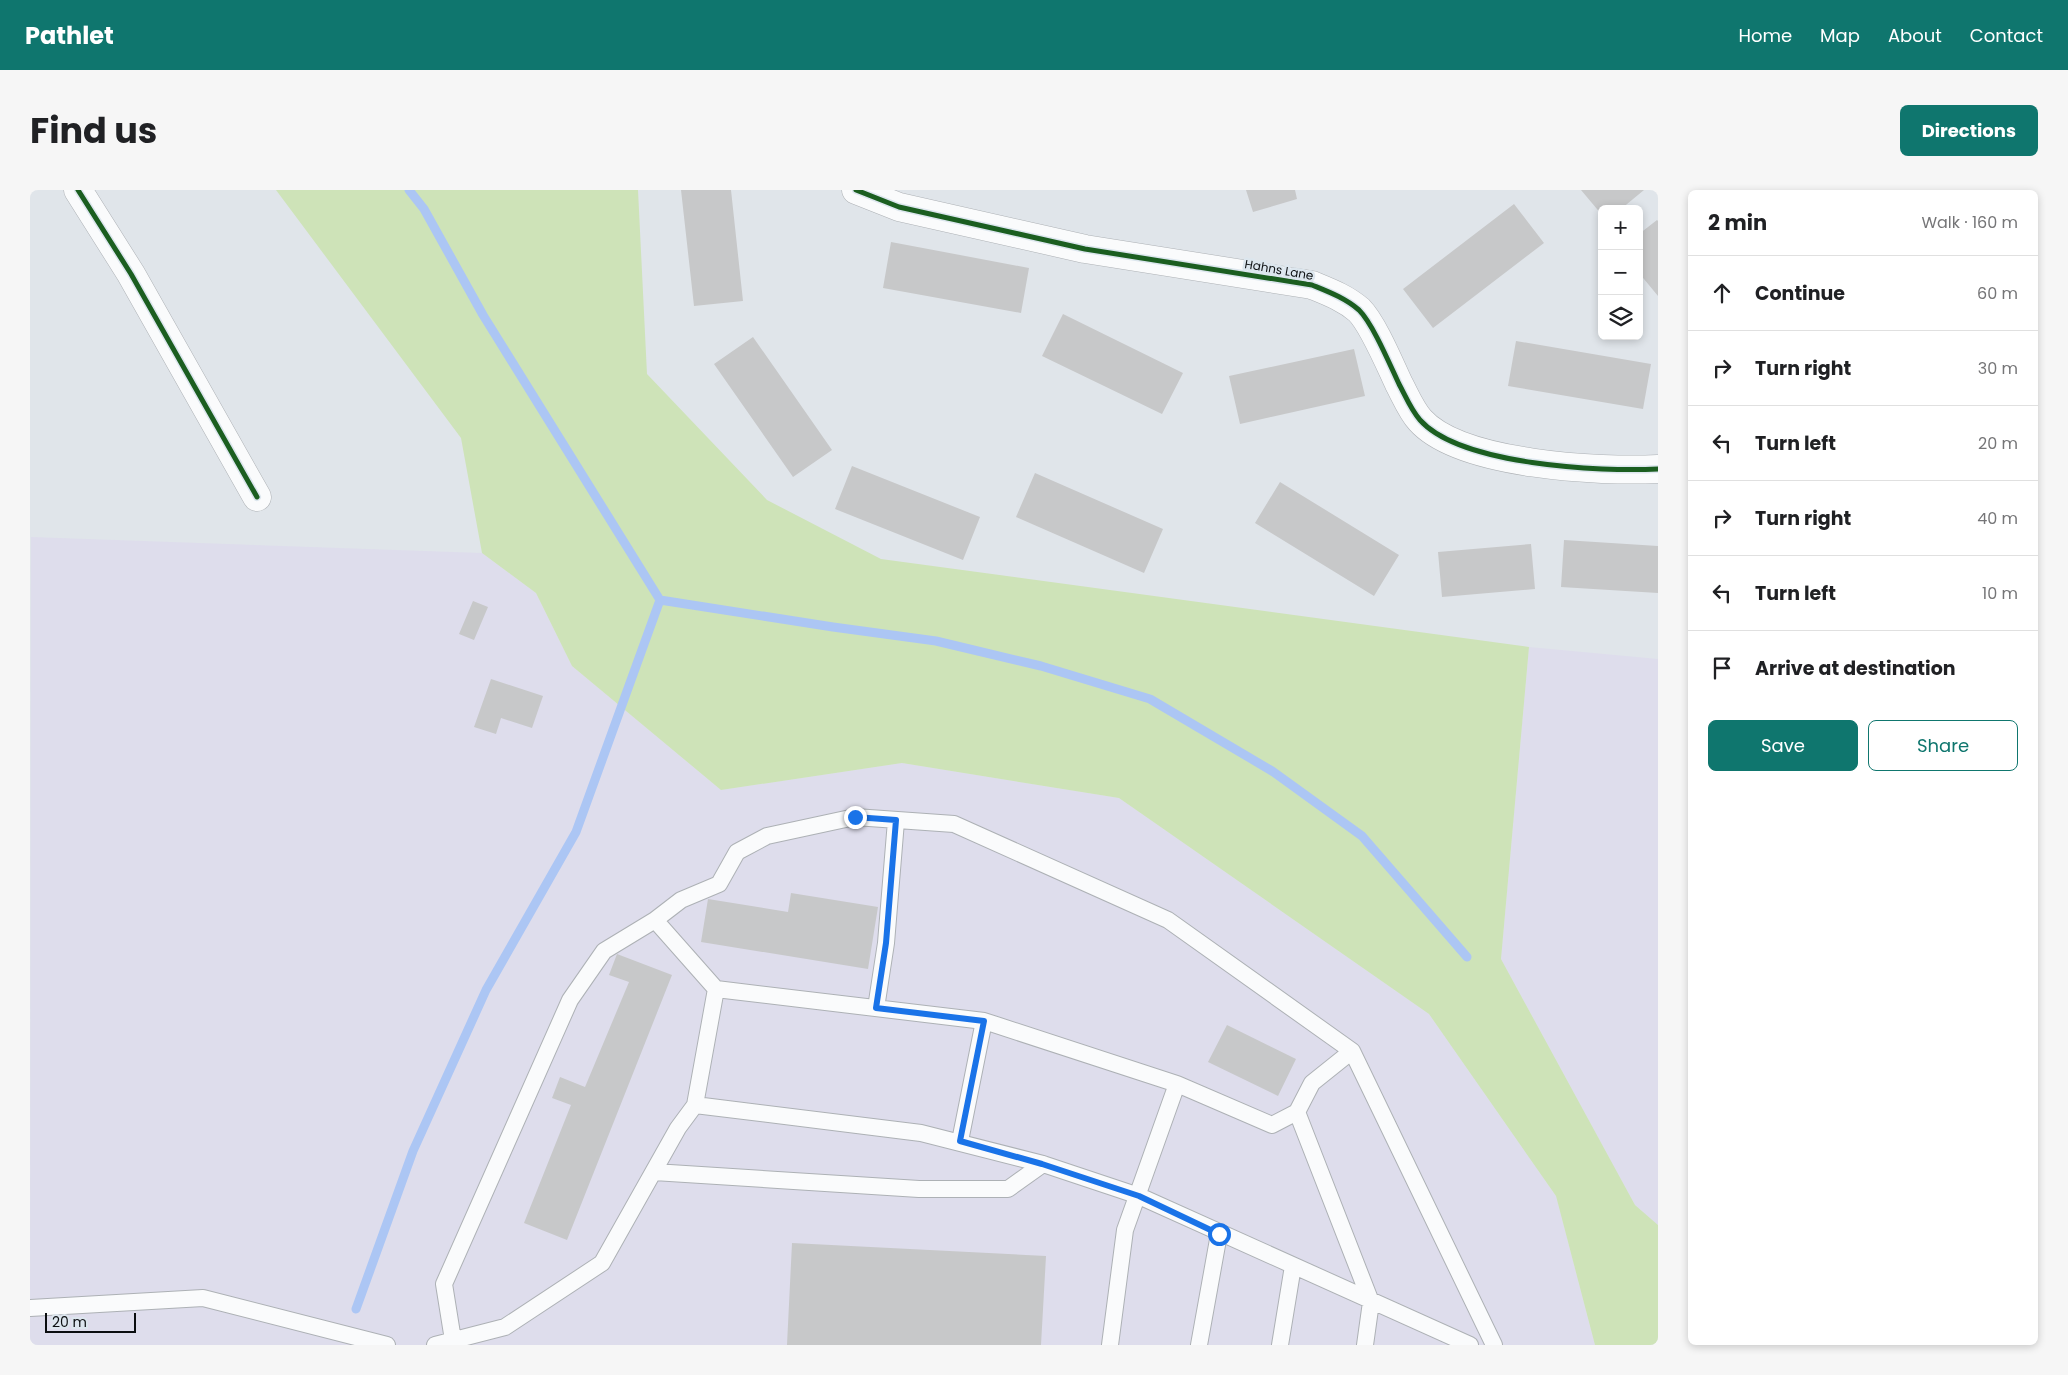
<!DOCTYPE html>
<meta charset="utf-8">
<style>
body{margin:0;font-family:Poppins,sans-serif;background:#f6f6f6;color:#202124}
.controls{position:absolute;right:15px;top:15px;display:grid;overflow:hidden;border-radius:8px;box-shadow:0 2px 8px #0003}
.controls button{width:45px;height:45px;display:grid;place-items:center;padding:0;border:0;border-bottom:1px solid #e0e0e0;background:#fff;color:#202124;font:25px sans-serif}
.scale{position:absolute;left:15px;bottom:12px;width:91px;box-sizing:border-box;padding-left:5px;border:2px solid #0b0e10;border-top:0;font-size:14px;line-height:18px;white-space:nowrap;color:#0b0e10;-webkit-text-stroke:4px #dce6ee;paint-order:stroke}
.stop{position:absolute;width:15px;height:15px;margin:-11px;border:4px solid #1a73e8;border-radius:50%;background:#fff}
.stop.end{background:#1a73e8;border-color:#fff;box-shadow:0 1px 5px #0008}
.list{margin:0;padding:0;list-style:none}
h2{display:flex;justify-content:space-between;align-items:center;height:65px;margin:0;padding:0 20px;font-size:21px}
h2 small{font-size:16px;font-weight:400;color:#757577}
.list li{display:grid;grid-template-columns:32px 1fr auto;gap:15px;align-items:center;box-sizing:border-box;height:75px;padding:0 20px;border-top:1px solid #e0e0e0}
.list b{display:block;font-size:19px;white-space:nowrap}
.list em{font-size:16px;font-style:normal;color:#757577}
.actions{display:flex;gap:10px;padding:15px 20px}
.actions a{flex:1;padding:11px 0;border:1px solid #0f766e;border-radius:8px;text-align:center;font-size:18px;color:#0f766e}
.actions .main{background:#0f766e;color:#fff}
.icon{flex:none;width:28px;height:28px;fill:none;stroke:currentColor;stroke-width:2;stroke-linecap:round;stroke-linejoin:round}
.map{position:relative;flex:none;width:1628px;height:1155px;overflow:hidden;border-radius:8px}
header{display:flex;align-items:center;gap:30px;box-sizing:border-box;height:70px;padding:0 25px;background:#0f766e;color:#fff}
header strong{font-size:24px}
nav{display:flex;gap:28px;margin-inline-start:auto;font-size:18px}
.intro{display:flex;align-items:center;justify-content:space-between;box-sizing:border-box;height:120px;padding:0 30px}
h1{margin:0;font-size:35px}
.button{padding:12px 22px;border-radius:8px;background:#0f766e;color:#fff;font-size:18px;font-weight:700}
main{display:flex;gap:30px;padding:0 30px}
aside{flex:1;background:#fff;border-radius:8px;box-shadow:0 2px 8px #0003}
.map>svg:first-child{display:block}
.industrial{fill:#deddec}
.green{fill:#cee3b8}
.lines{fill:none;stroke-linecap:round;stroke-linejoin:round}
.stream{stroke:#acc6f4;stroke-width:9}
.building{fill:#c7c8c9}
.lane-casing{stroke:#adb1b5;stroke-width:18}
.street-casing{stroke:#adb1b5;stroke-width:29}
.lane{stroke:#fafbfc;stroke-width:16}
.street{stroke:#fafbfc;stroke-width:28}
.cycleway-casing{stroke:#dce6ee;stroke-width:8}
.cycleway{stroke:#1b5e20;stroke-width:5}
.route{stroke:#1a73e8;stroke-width:6}
.labels{text-anchor:middle;stroke-width:5;stroke-linejoin:round;paint-order:stroke}
.street-label{font-size:12px;fill:#0b0e10;stroke:#dce6ee}
</style>
<header>
<strong>Pathlet</strong>
<nav><a>Home</a><a>Map</a><a>About</a><a>Contact</a></nav>
</header>
<div class="intro"><h1>Find us</h1><a class="button">Directions</a></div>
<main>
<div class="map">
<svg width="1628" height="1155" viewBox="0 0 1628 1155">
<rect width="100%" height="100%" fill="#e0e5ea"/>
<path class="industrial" d="M 1,347 L 452,363 L 506,403 L 542,476 L 691,600 L 872,573 L 1089,608 L 1399,824 L 1526,1006 L 1565,1155 L 0,1155 Z
M 1499,457 L 1628,469 L 1628,1035 L 1605,1015 L 1471,769 Z"/>
<path class="green" d="M 246,0 L 608,0 L 617,184 L 737,310 L 851,369 L 1499,457 L 1471,769 L 1605,1015 L 1628,1035 L 1628,1155 L 1565,1155 L 1526,1006 L 1399,824 L 1089,608 L 872,573 L 691,600 L 542,476 L 506,403 L 452,363 L 431,248 Z"/>
<g class="lines">
<path class="stream" d="M 379,0 L 394,19 L 453,125 L 630,410 L 803,437 L 906,451 L 1011,476 L 1120,509 L 1242,581 L 1332,646 L 1437,767
M 326,1119 L 383,961 L 456,800 L 546,642 L 630,410"/>
</g>
<path class="building" d="M 651,0 L 701,0 L 713,111 L 664,116 Z
M 1216,0 L 1265,0 L 1267,9 L 1223,22 Z
M 1551,0 L 1614,0 L 1591,19 L 1572,19 L 1572,25 Z
M 1484,14 L 1514,53 L 1403,138 L 1373,99 Z
M 1627,30 L 1628,31 L 1628,106 L 1609,83 L 1609,44 Z
M 861,52 L 999,78 L 991,123 L 853,98 Z
M 1033,124 L 1153,183 L 1132,224 L 1012,166 Z
M 723,147 L 802,260 L 763,287 L 684,174 Z
M 1486,151 L 1621,174 L 1613,219 L 1478,196 Z
M 1324,159 L 1335,206 L 1210,234 L 1199,186 Z
M 822,276 L 950,327 L 933,370 L 805,319 Z
M 1005,283 L 1133,339 L 1114,383 L 986,327 Z
M 1250,292 L 1369,365 L 1344,406 L 1225,333 Z
M 1534,350 L 1628,356 L 1628,403 L 1531,397 Z
M 1501,354 L 1505,399 L 1412,407 L 1408,362 Z
M 443,411 L 458,417 L 444,450 L 429,444 Z
M 461,489 L 513,506 L 502,538 L 471,528 L 466,544 L 444,537 Z
M 761,703 L 848,717 L 838,779 L 671,752 L 678,709 L 758,722 Z
M 587,764 L 642,785 L 537,1050 L 494,1033 L 541,915 L 522,908 L 530,887 L 555,897 L 599,792 L 579,785 Z
M 1197,835 L 1266,869 L 1248,906 L 1178,872 Z
M 762,1053 L 1016,1066 L 1011,1155 L 757,1155 Z"/>
<g class="lines">
<defs>
<path id="lane" d="M 686,799 L 625,730 L 651,710 L 689,694 L 707,662 L 737,646 L 825,627 L 924,634 L 1138,730 L 1322,861 L 1464,1155
M 846,818 L 856,753 L 866,631
M 1147,894 L 1242,935 L 1267,922 L 1341,1112 L 1335,1155
M 665,915 L 686,799 L 954,831 L 1147,894 L 1095,1040 L 1080,1155
M 1267,922 L 1282,893 L 1322,861
M 930,951 L 954,831
M 624,982 L 889,999 L 978,999 L 1013,974
M 0,1118 L 173,1108 L 357,1155
M 423,1150 L 414,1094 L 540,810 L 574,761 L 625,730
M 405,1155 L 475,1137 L 572,1073 L 648,938 L 665,915 L 891,943 L 1013,974 L 1109,1006 L 1440,1155
M 1169,1155 L 1189,1044
M 1250,1155 L 1263,1076"/>
<path id="street" d="M 48,0 L 101,84 L 227,307
M 826,0 L 869,17 L 1055,59 L 1282,95 C 1299,102 1315,108 1329,120 C 1343,134 1360,175 1369,194 C 1375,205 1381,220 1390,230 C 1430,275 1570,282 1628,279"/>
</defs>
<use href="#lane" class="lane-casing"/>
<use href="#street" class="street-casing"/>
<use href="#lane" class="lane"/>
<use href="#street" class="street"/>
<defs>
<path id="cycleway" d="M 48,0 L 101,84 L 227,307
M 826,0 L 869,17 L 1055,59 L 1282,95 C 1299,102 1315,108 1329,120 C 1343,134 1360,175 1369,194 C 1375,205 1381,220 1390,230 C 1430,275 1570,282 1628,279"/>
</defs>
<use href="#cycleway" class="cycleway-casing"/>
<use href="#cycleway" class="cycleway"/>
</g>
<g class="lines">
<path class="route" d="M 825,627 L 866,630 L 856,753 L 846,818 L 954,831 L 930,951 L 1012,974 L 1109,1006 L 1189,1044"/>
</g>
<g class="labels">
<g class="street-label">
<text transform="translate(1249 80) rotate(10)" y="4">Hahns Lane</text>
</g>
</g>
</svg>
<div class="controls">
<button>+</button>
<button>−</button>
<button><svg class="icon" aria-label="layers" viewBox="0 0 24 24"><path d="M12 4l9 5-9 5-9-5zM3 14l9 5 9-5"/></svg></button>
</div>
<div class="scale">20 m</div>
<div class="stop" style="left:1189px;top:1044px"></div>
<div class="stop end" style="left:825px;top:627px"></div>
</div>
<aside>
<h2>2 min<small>Walk · 160 m</small></h2>
<ul class="list">
<li><svg class="icon" aria-label="ahead" viewBox="0 0 24 24"><path d="M12 20V5M6 11l6-6 6 6"/></svg><div><b>Continue</b></div><em>60 m</em></li>
<li><svg class="icon" aria-label="right" viewBox="0 0 24 24"><path d="M7 20v-9h11M14 6l5 5-5 5"/></svg><div><b>Turn right</b></div><em>30 m</em></li>
<li><svg class="icon" aria-label="left" viewBox="0 0 24 24"><path d="M17 20v-9H6M10 6l-5 5 5 5"/></svg><div><b>Turn left</b></div><em>20 m</em></li>
<li><svg class="icon" aria-label="right" viewBox="0 0 24 24"><path d="M7 20v-9h11M14 6l5 5-5 5"/></svg><div><b>Turn right</b></div><em>40 m</em></li>
<li><svg class="icon" aria-label="left" viewBox="0 0 24 24"><path d="M17 20v-9H6M10 6l-5 5 5 5"/></svg><div><b>Turn left</b></div><em>10 m</em></li>
<li><svg class="icon" aria-label="arrive" viewBox="0 0 24 24"><path d="M6 21V4h12l-3 4 3 4H6"/></svg><div><b>Arrive at destination</b></div></li>
</ul>
<div class="actions"><a class="main">Save</a><a>Share</a></div>
</aside>
</main>
